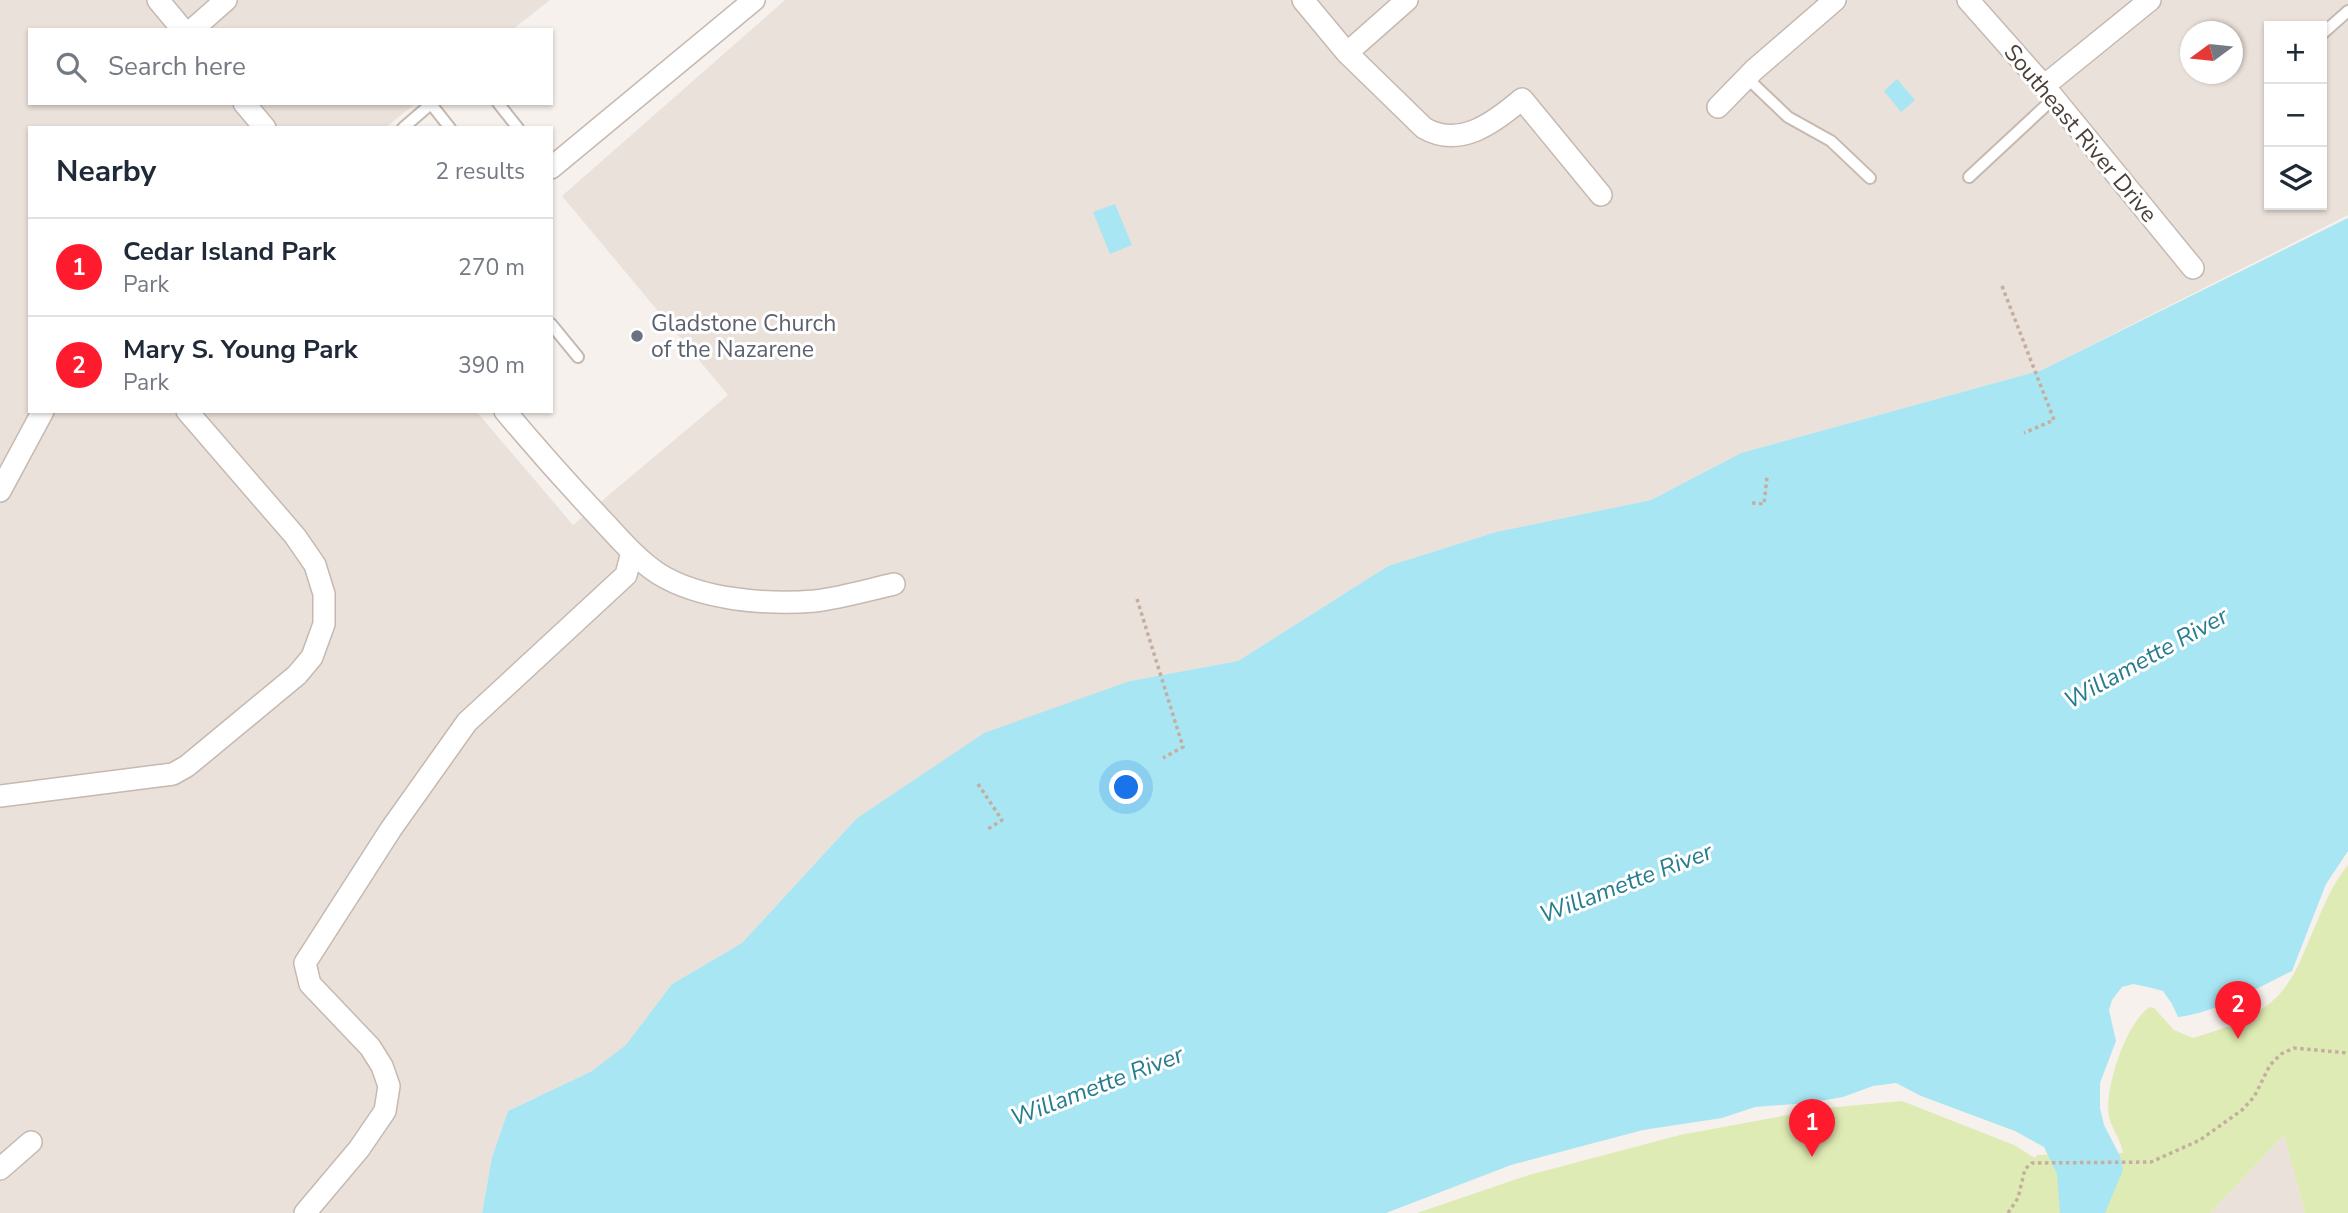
<!DOCTYPE html>
<meta charset="utf-8">
<style>
body{margin:0;font-family:"Nunito Sans",sans-serif;background:#f2f2f3;color:#1f2937}
.controls{position:absolute;right:21px;top:21px;display:grid;overflow:hidden;border-radius:0px;box-shadow:0 2px 5px #0004}
.controls button{width:63px;height:63px;display:grid;place-items:center;padding:0;border:0;border-bottom:2px solid #e0e1e3;background:#fff;color:#1f2937;font:35px sans-serif}
.compass{position:absolute;left:2180px;top:21px;width:63px;height:63px;border-radius:50%;background:#fff;box-shadow:0 2px 5px #0004;rotate:255deg}
.you{position:absolute;left:1127px;top:788px;width:24px;height:24px;margin:-18px;border:5px solid #fff;border-radius:50%;background:#1a73e8;box-shadow:0 0 0 10px #1a73e833}
.badge{display:grid;place-items:center;width:46px;height:46px;border-radius:50%;background:#fe1b2e;color:#fff;font-size:23px;font-weight:700}
.pin{position:absolute;translate:-50% -58px;filter:drop-shadow(0 2px 4px #0008)}
.pin::after{content:'';position:absolute;top:37px;width:24px;height:21px;background:inherit;clip-path:polygon(0 0,100% 0,50% 100%)}
.list{margin:0;padding:0;list-style:none}
h2{display:flex;justify-content:space-between;align-items:center;height:91px;margin:0;padding:0 28px;font-size:30px}
h2 small{font-size:23px;font-weight:400;color:#747a83}
.list li{display:grid;grid-template-columns:46px 1fr auto;gap:21px;align-items:center;box-sizing:border-box;height:98px;padding:0 28px;border-top:2px solid #e0e1e3}
.list b{display:block;font-size:26px;white-space:nowrap}
.list p{margin:0;font-size:23px;white-space:nowrap;color:#747a83}
.list em{font-size:23px;font-style:normal;color:#747a83}
.icon{flex:none;width:38px;height:38px;fill:none;stroke:currentColor;stroke-width:2;stroke-linecap:round;stroke-linejoin:round}
.map{position:relative;flex:none;width:2348px;height:1213px;overflow:hidden}
.search{position:absolute;background:#fff;box-shadow:0 2px 5px #0004;left:28px;top:28px;width:525px;height:77px;display:flex;align-items:center;gap:18px;box-sizing:border-box;padding:0 24px;border-radius:0px;color:#747a83;font-size:26px}
.panel{position:absolute;background:#fff;box-shadow:0 2px 5px #0004;left:28px;top:126px;width:525px;height:287px;border-radius:0px}
.map>svg:first-child{display:block}
.residential{fill:#eae1da;fill-rule:evenodd}
.green{fill:#dfebb4}
.water{fill:#a8e6f3}
.lines{fill:none;stroke-linecap:round;stroke-linejoin:round}
.service-casing{stroke:#c5b9b1;stroke-width:14}
.minor-casing{stroke:#c5b9b1;stroke-width:24}
.path{stroke:#c4ae9f;stroke-width:3.5;stroke-dasharray:3.5 3.5;stroke-linecap:butt}
.service{stroke:#fff;stroke-width:10}
.minor{stroke:#fff;stroke-width:21}
.worship-dot{fill:#6b7280;stroke:#fff;stroke-width:2.5}
.labels{text-anchor:middle;stroke-width:6;stroke-linejoin:round;paint-order:stroke}
.street-label{font-size:23px;fill:#4b4039;stroke:#fff}
.worship-label{font-size:23px;fill:#5b616d;stroke:#fff;text-anchor:start}
.water-label{font-size:24px;font-style:italic;fill:#277d90;stroke:#fff}
</style>
<div class="map">
<svg width="2348" height="1213" viewBox="0 0 2348 1213">
<rect width="100%" height="100%" fill="#f6f1ec"/>
<path class="residential" d="M 0,0 L 550,0 L 512,30 L 30,30 L 30,103 L 416,103 L 385,128 L 30,128 L 30,411 L 476,411 L 573,525 L 728,395 L 562,196 L 785,0 L 2348,0 L 2348,215 L 2042,370 L 1741,453 L 1651,500 L 1496,532 L 1388,566 L 1238,661 L 1130,681 L 856,819 L 742,943 L 672,984 L 627,1045 L 592,1071 L 508,1111 L 492,1157 L 482,1213 L 0,1213 ZM 2269,26 L 2322,26 L 2322,205 L 2269,205 ZM 2190,32 L 2232,32 L 2232,74 L 2190,74 Z
M 2284,1135 L 2305,1213 L 2210,1213 Z"/>
<path class="green" d="M 2348,865 L 2348,1213 L 2305,1213 L 2284,1135 L 2210,1213 L 1417,1213 L 1529,1175 L 1680,1135 L 1825,1108 L 1902,1101 L 2014,1145 L 2035,1158 L 2037,1155 L 2123,1153 C 2121,1140 2112,1129 2109,1117 C 2104,1089 2126,1022 2150,1007 L 2154,1008 L 2174,1030 L 2193,1038 C 2226,1028 2266,1015 2286,986 C 2300,967 2307,943 2317,922 C 2325,902 2334,882 2348,865 Z"/>
<path class="water" d="M 1897,79 L 1915,100 L 1901,112 L 1884,91 Z
M 1115,204 L 1132,245 L 1110,254 L 1093,212 Z
M 2348,218 L 2348,851 L 2326,884 L 2292,971 C 2256,988 2218,1012 2178,1017 L 2172,1004 L 2163,991 L 2148,987 L 2133,984 L 2122,987 L 2112,1000 L 2109,1010 L 2116,1041 L 2100,1083 L 2100,1108 L 2104,1125 L 2120,1156 L 2123,1170 L 2105,1213 L 2060,1213 L 2057,1174 L 2044,1147 L 2015,1131 L 1921,1096 L 1896,1083 L 1873,1086 L 1843,1097 L 1808,1103 L 1755,1107 L 1722,1118 L 1643,1130 L 1511,1165 L 1386,1213 L 482,1213 L 492,1157 L 508,1111 L 592,1071 L 626,1045 L 672,984 L 742,943 L 856,819 L 984,733 L 1130,681 L 1238,661 L 1388,566 L 1496,532 L 1651,500 L 1741,453 L 2042,370 Z"/>
<g class="lines">
<defs>
<path id="service" d="M 2322,34 L 2348,11
M 1746,77 L 1788,117 L 1831,141 L 1870,178
M 498,103 L 518,128
M 431,104 L 450,128
M 403,128 L 432,103
M 1969,177 L 2054,98
M 551,324 L 578,357"/>
<path id="minor" d="M 158,0 L 183,30
M 1303,0 L 1347,53 L 1424,128 C 1460,149 1495,122 1522,99 L 1601,195
M 1968,0 L 2044,86 L 2193,268
M 192,30 L 226,0
M 1347,53 L 1407,0
M 2044,86 L 2150,0
M 244,103 L 265,128
M 1718,107 L 1754,70 L 1835,0
M 551,168 L 754,0
M 505,411 C 536,448 568,484 601,519 C 619,538 637,560 659,574 C 701,600 767,605 815,601 C 841,598 868,590 894,584
M 0,491 L 43,411
M 0,796 L 173,774 L 187,766 L 297,675 L 312,657 L 324,624 L 324,594 L 315,565 L 295,536 L 187,411
M 0,1169 L 31,1142
M 305,1213 L 359,1149 L 385,1111 L 389,1086 L 382,1066 L 370,1047 L 310,984 L 305,963 L 391,829 L 467,722 L 626,575 L 632,552"/>
</defs>
<use href="#service" class="service-casing"/>
<use href="#minor" class="minor-casing"/>
<path class="path" d="M 2002,286 L 2054,420 L 2024,433
M 1752,503 L 1764,504 L 1767,477
M 1137,599 L 1183,747 L 1163,758
M 978,784 L 1002,820 L 988,829
M 2008,1213 L 2018,1198 L 2025,1169 L 2032,1163 L 2151,1162 L 2200,1140 L 2242,1110 L 2254,1097 L 2270,1065 L 2281,1054 L 2294,1048 L 2348,1053"/>
<use href="#service" class="service"/>
<use href="#minor" class="minor"/>
</g>
<circle class="worship-dot" cx="637" cy="336" r="7"/>
<g class="labels">
<g class="street-label">
<text transform="translate(2081 133) rotate(50)" y="8">Southeast River Drive</text>
</g>
<g class="worship-label">
<text x="651" y="331">Gladstone Church<tspan x="651" dy="26">of the Nazarene</tspan></text>
</g>
<g class="water-label">
<text transform="translate(2146 658) rotate(-29)" y="8">Willamette River</text>
<text transform="translate(1626 883) rotate(-21)" y="8">Willamette River</text>
<text transform="translate(1097 1086) rotate(-21)" y="8">Willamette River</text>
</g>
</g>
</svg>
<div class="controls">
<button>+</button>
<button>−</button>
<button><svg class="icon" aria-label="layers" viewBox="0 0 24 24"><path d="M12 4l9 5-9 5-9-5zM3 14l9 5 9-5"/></svg></button>
</div>
<svg class="compass" viewBox="-18 -18 36 36"><path d="M0-13l5 13h-10z" fill="#e53935"/><path d="M0 13l5-13h-10z" fill="#747a83"/></svg>
<div class="you"></div>
<div class="pin badge" style="left:1812px;top:1157px">1</div>
<div class="pin badge" style="left:2238px;top:1039px">2</div>
<div class="search"><svg class="icon" aria-label="search" viewBox="0 0 24 24"><circle cx="10" cy="10" r="6"/><path d="M15 15l6 6"/></svg>Search here</div>
<section class="panel">
<h2>Nearby<small>2 results</small></h2>
<ul class="list">
<li><span class="badge">1</span><div><b>Cedar Island Park</b><p>Park</p></div><em>270 m</em></li>
<li><span class="badge">2</span><div><b>Mary S. Young Park</b><p>Park</p></div><em>390 m</em></li>
</ul>
</section>
</div>
